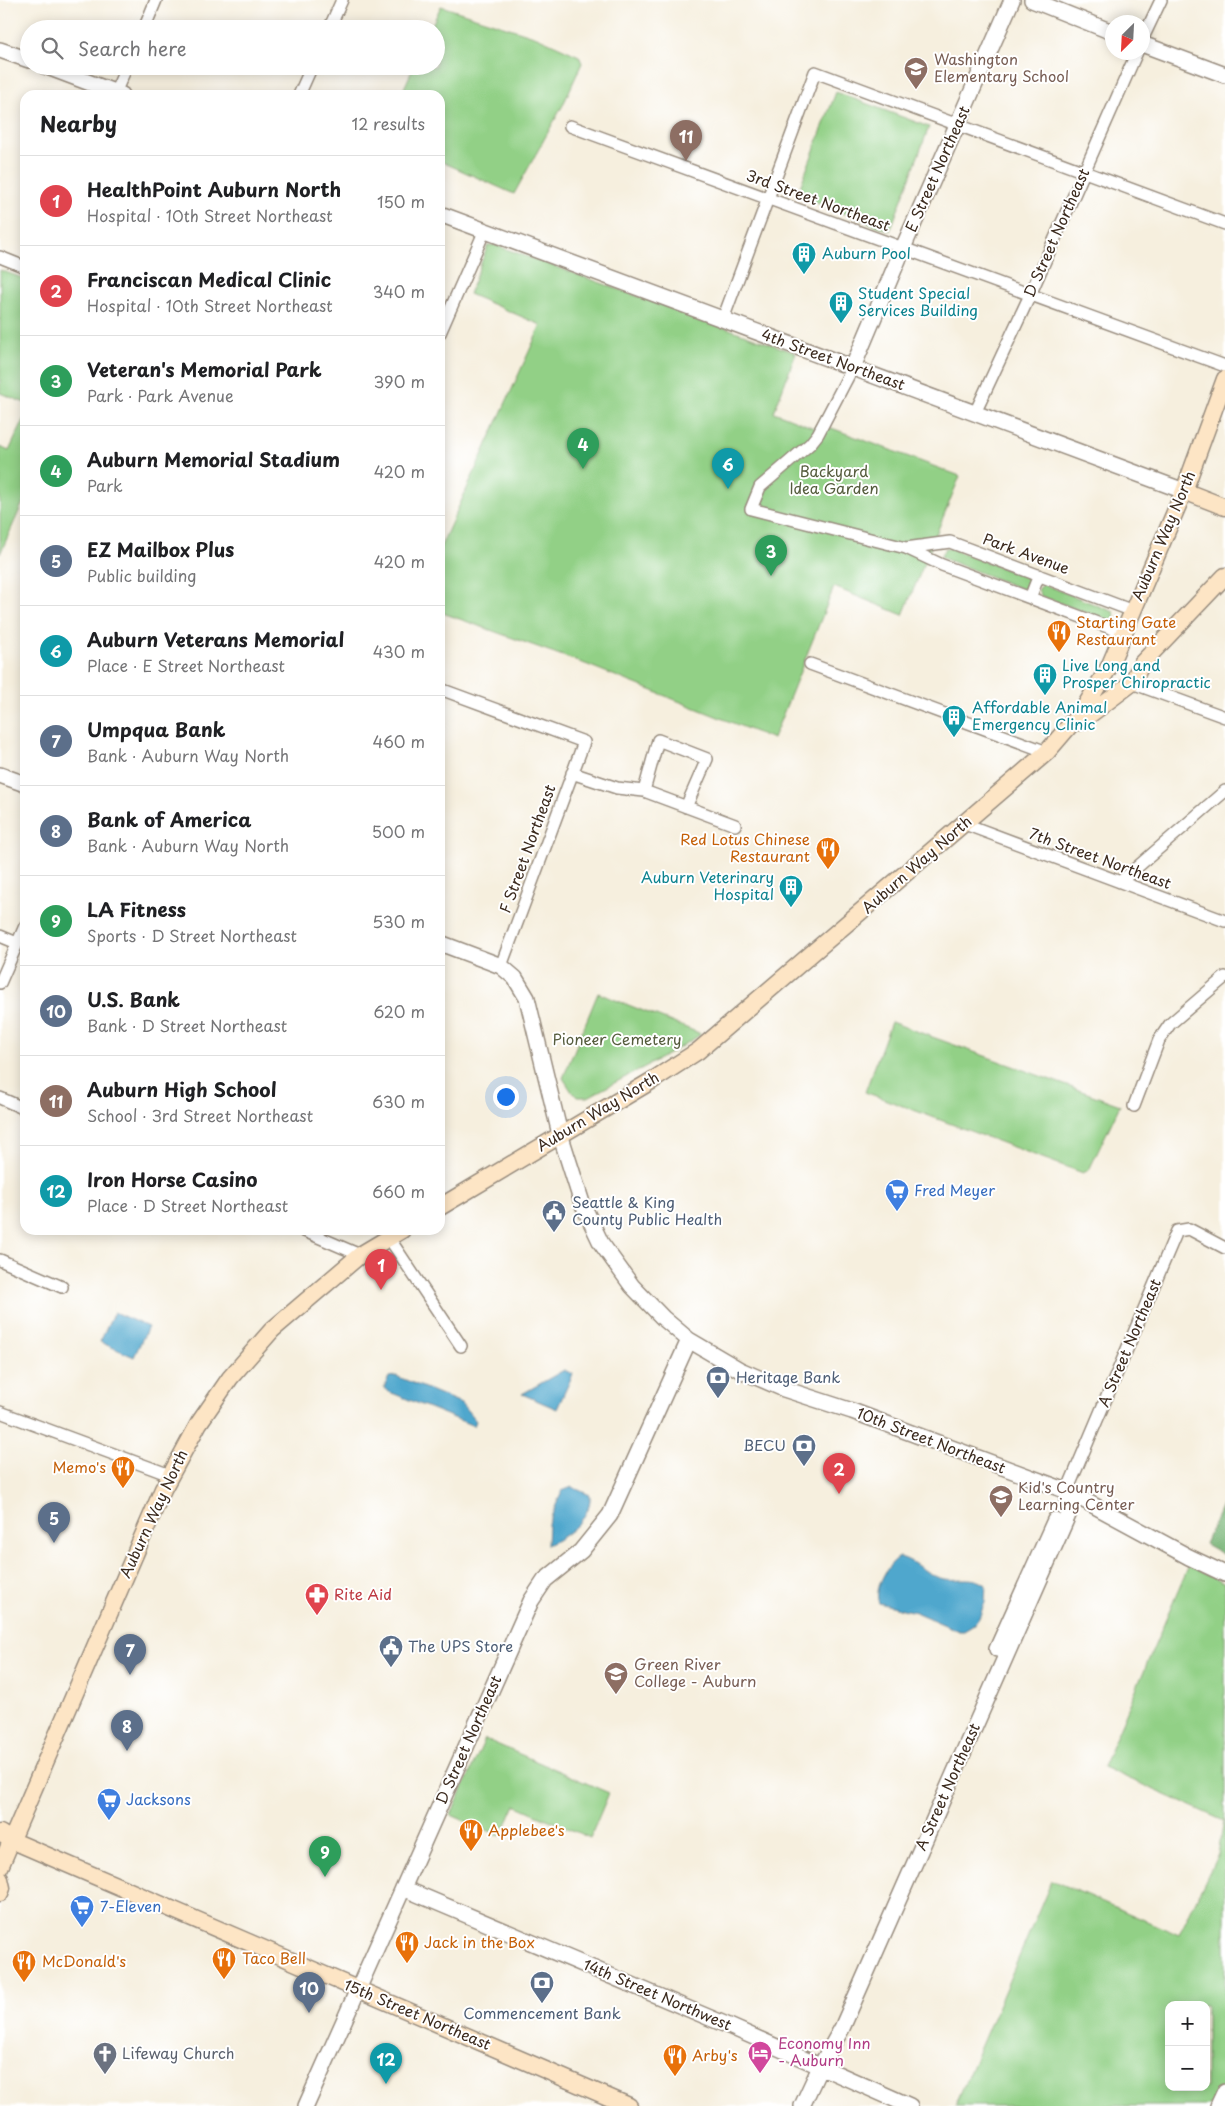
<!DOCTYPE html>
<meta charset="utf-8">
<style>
body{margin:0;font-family:"Playpen Sans",sans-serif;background:#f2f2f2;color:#202124}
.controls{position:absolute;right:15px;bottom:15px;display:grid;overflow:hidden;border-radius:10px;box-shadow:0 2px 12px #0003}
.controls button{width:45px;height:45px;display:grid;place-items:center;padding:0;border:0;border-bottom:1px solid #e0e0e0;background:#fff;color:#202124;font:25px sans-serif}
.compass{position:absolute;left:1105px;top:15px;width:45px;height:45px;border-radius:50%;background:#fff;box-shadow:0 2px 12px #0003;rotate:204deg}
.you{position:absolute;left:505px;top:1096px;width:18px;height:18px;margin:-12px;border:4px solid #fff;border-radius:50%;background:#1a73e8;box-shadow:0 0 0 8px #1a73e833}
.badge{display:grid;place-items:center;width:32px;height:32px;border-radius:50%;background:#111827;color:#fff;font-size:16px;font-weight:700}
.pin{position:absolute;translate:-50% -41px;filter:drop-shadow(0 1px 2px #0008)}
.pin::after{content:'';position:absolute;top:26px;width:18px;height:15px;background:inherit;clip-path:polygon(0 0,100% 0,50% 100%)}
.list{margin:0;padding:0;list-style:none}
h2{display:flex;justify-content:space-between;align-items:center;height:65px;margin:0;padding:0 20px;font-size:21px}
h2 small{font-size:16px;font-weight:400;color:#757577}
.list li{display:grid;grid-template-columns:32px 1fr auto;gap:15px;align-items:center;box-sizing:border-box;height:90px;padding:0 20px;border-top:1px solid #e0e0e0}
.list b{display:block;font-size:19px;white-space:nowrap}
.list p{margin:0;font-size:16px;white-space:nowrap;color:#757577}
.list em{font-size:16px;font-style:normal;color:#757577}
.icon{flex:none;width:28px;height:28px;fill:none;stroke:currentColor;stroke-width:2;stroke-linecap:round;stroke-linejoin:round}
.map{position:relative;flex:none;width:1225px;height:2106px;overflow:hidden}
.search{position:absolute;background:#fff;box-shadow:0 2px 12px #0003;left:20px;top:20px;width:425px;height:55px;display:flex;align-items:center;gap:12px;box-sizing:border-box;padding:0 18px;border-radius:28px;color:#757577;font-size:19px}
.panel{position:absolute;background:#fff;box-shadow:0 2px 12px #0003;left:20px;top:90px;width:425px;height:1145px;border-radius:15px}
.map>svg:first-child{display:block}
.green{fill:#92d086;stroke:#667d52;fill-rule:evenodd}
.forest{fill:#75b273;stroke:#586e48}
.water{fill:#50a7cd;stroke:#466876}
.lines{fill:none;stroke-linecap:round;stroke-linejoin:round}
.minor-casing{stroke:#988c7e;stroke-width:14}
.tertiary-casing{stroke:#988c7e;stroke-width:18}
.secondary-casing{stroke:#988c7e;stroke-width:19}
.minor{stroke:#fff;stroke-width:11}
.tertiary{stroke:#fff;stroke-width:15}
.secondary{stroke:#fde5c5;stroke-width:16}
.labels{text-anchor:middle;stroke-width:4;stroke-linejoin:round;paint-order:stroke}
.education-label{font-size:15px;fill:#785e54;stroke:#fff;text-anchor:start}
.street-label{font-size:15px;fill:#3b2a1e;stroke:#fff}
.culture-label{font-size:15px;fill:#0d838f;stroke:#fff;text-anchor:start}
.park-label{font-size:15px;fill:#555c3d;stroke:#fff}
.food-label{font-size:15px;fill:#c56008;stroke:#fff;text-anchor:start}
.shop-label{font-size:15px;fill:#366cbe;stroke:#fff;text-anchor:start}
.service-label{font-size:15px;fill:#4e5e75;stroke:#fff;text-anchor:start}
.health-label{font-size:15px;fill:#be3a42;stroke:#fff;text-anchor:start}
.hotel-label{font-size:15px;fill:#b23c85;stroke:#fff;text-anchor:start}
.worship-label{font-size:15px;fill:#5b616d;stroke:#fff;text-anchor:start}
</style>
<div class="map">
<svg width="1225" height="2106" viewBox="0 0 1225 2106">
<rect width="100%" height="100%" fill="#fff"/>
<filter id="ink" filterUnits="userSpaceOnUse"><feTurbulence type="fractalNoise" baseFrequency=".02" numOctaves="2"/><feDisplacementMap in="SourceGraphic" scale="10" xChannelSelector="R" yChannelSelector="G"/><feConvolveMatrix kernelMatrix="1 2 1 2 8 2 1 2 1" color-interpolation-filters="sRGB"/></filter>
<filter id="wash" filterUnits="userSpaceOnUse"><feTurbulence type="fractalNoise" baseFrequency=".0096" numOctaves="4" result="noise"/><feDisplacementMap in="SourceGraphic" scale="20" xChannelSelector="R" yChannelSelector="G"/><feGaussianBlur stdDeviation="1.12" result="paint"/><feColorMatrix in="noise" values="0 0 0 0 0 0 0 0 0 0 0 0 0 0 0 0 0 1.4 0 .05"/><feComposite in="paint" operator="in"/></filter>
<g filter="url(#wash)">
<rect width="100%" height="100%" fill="#f6efde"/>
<path class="green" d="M 441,6 L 537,37 L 579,56 L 582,63 L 563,105 L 514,194 L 440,161 L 440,95 L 401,95 L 414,66 L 436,66 L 436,29 L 430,29 Z
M 836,92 L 929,127 L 890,231 L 797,195 Z
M 488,245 L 495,245 L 796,353 L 774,412 L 814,428 L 818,423 L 960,476 L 903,615 L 834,587 L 773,739 L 588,665 L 440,612 L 440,548 L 541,325 L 469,294 Z
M 0,270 L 25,279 L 25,403 L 0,393 Z
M 25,417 L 25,498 L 0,554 L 0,447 L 9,451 Z
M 945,548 L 949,548 L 1026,577 L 1028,579 L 1025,588 L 1022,589 L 945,559 L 941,556 Z
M 1043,584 L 1114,612 L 1115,618 L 1109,621 L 1041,596 L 1038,590 Z
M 598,993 L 699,1033 L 700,1035 L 671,1053 L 588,1097 L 577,1097 L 572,1092 L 563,1078 Z
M 891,1022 L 1120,1105 L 1089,1170 L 1083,1173 L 865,1092 Z
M 1189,1565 L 1225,1583 L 1225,2106 L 955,2106 L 1052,1880 L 1179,1935 L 1218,1854 L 1224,1821 L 1103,1767 ZM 1169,2005 L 1206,2005 L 1206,2087 L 1169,2087 Z
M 485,1739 L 609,1793 L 590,1838 L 515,1805 L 501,1836 L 451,1815 Z"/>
<path class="forest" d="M 1225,1499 L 1225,1555 L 1205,1544 Z"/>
<path class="water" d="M 114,1312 L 148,1327 L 134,1357 L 100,1342 Z
M 564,1370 L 573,1374 L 557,1409 L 522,1394 Z
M 396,1376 L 461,1403 L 476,1421 L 474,1426 L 387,1391 L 384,1387 L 389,1377 Z
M 572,1487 L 590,1495 C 592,1518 566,1537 547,1545 L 548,1524 L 562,1491 Z
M 900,1557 C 916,1561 927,1576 944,1579 C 958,1581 974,1575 986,1585 L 985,1602 L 979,1618 L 974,1625 L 964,1631 L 959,1631 L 915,1612 L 879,1603 C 873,1590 888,1562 900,1557 Z"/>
</g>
<g filter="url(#ink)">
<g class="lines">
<defs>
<path id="minor" d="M 144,29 L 156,0
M 329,29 L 342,0
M 1142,40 L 1161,0
M 114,95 L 127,66
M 299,95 L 312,66
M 570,126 L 1225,366
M 0,257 L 25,267
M 723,319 L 815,72 L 1225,224
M 440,333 L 485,230
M 853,367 L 818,434 L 810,444 L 760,487 L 751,509 L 906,548 L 942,565 L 1124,633
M 975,413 L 1030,295 L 1137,52
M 906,548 L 950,542 L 1133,611
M 1030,598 L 1039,575
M 810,664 L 1047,752
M 1132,683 L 1225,717
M 443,690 L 584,742 L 501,966
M 572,773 L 617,788 L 644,791 L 735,825
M 644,791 L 658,740 L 707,759 L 686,807
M 965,824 L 1225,921
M 1120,882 L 1225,791
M 0,936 L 17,943
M 0,983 L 25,926
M 0,1098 L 25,1109
M 1134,1106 L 1159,1040 L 1170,1024 L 1225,977
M 302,1230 L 360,1255
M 389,1238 L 461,1346
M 0,1260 L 62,1287
M 0,1412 L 170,1475
M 1067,1491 L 1177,1231 L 1189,1229 L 1225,1248"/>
<path id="tertiary" d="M 1032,0 L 1112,32
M 1142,44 L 1225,75
M 0,50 L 29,60
M 45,66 L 122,95
M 440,214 L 1184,491
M 853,367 L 903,248 L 1012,0
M 0,775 L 25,784
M 440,943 L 501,966 L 515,978 L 527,998 L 560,1134 L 582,1203 L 601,1243 L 632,1286 L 663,1318 L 689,1340 L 740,1370 L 784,1389 L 852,1411 L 1067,1491 L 1189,1557 L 1225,1574
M 997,1649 L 1055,1520
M 403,1888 L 729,2026 L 910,2106
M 306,2106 L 531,1601 L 545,1580 L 581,1551 L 610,1515 L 689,1340
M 802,2106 L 820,2067 L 842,2028 L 1068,1515 L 1067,1491
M 1218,2106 L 1225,2091"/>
<path id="secondary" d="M 1184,491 L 1225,507
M 1080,722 L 1132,683 L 1142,663 L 1225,576
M 440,1207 L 653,1080 L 698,1051 L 1047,752 L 1083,710 L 1109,667 L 1184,491 L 1225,379
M 0,1833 L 11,1840 L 629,2106
M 0,1867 L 163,1489 L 199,1423 L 230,1378 L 272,1330 L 360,1255 L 402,1230
M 0,1879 L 2,1888 L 0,1893"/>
</defs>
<use href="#minor" class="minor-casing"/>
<use href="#tertiary" class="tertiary-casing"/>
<use href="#secondary" class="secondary-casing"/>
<use href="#minor" class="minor"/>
<use href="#tertiary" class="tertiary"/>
<use href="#secondary" class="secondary"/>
</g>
</g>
<defs>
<symbol id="school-pin" viewBox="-11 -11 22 30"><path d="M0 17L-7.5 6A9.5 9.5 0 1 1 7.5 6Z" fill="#8d6e63" stroke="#fff"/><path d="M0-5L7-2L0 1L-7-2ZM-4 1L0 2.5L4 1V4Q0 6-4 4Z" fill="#fff"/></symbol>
<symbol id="building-pin" viewBox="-11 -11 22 30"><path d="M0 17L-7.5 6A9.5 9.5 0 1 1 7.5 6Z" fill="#0f9aa8" stroke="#fff"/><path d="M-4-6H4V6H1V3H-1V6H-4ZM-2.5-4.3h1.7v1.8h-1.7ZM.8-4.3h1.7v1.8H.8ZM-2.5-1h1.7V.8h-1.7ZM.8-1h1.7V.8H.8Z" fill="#fff"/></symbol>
<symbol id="restaurant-pin" viewBox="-11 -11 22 30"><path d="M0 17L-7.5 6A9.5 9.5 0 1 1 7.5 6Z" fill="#e8710a" stroke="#fff"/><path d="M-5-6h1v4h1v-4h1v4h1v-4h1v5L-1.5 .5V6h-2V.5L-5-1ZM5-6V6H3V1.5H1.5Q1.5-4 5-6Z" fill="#fff"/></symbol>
<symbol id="supermarket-pin" viewBox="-11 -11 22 30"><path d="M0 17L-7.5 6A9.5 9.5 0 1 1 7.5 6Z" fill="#3f7fe0" stroke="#fff"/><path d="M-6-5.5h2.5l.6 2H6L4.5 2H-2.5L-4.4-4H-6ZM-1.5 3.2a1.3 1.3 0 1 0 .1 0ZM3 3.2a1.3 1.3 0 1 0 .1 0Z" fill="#fff"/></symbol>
<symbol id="civic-pin" viewBox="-11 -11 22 30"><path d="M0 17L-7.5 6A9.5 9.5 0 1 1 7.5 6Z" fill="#5c6f8a" stroke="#fff"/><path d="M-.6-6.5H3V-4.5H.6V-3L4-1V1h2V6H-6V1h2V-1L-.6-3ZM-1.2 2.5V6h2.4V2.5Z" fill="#fff"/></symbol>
<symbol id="bank-pin" viewBox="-11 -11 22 30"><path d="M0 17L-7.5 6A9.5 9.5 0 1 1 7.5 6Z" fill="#5c6f8a" stroke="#fff"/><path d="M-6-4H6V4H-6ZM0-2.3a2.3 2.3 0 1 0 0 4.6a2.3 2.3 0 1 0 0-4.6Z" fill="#fff"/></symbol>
<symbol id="pharmacy-pin" viewBox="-11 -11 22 30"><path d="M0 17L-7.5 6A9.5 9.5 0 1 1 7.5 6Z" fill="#e0444e" stroke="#fff"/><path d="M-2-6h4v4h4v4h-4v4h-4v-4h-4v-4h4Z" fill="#fff"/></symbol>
<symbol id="university-pin" viewBox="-11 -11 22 30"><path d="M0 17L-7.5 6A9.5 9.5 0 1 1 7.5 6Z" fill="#8d6e63" stroke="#fff"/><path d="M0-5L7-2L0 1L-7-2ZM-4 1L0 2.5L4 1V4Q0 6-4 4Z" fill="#fff"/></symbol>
<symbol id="hotel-pin" viewBox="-11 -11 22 30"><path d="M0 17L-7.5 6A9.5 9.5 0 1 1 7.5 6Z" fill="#d1479c" stroke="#fff"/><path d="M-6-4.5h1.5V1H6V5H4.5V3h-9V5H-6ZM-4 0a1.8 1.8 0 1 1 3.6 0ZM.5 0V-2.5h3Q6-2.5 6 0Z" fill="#fff"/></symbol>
<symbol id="church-pin" viewBox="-11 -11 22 30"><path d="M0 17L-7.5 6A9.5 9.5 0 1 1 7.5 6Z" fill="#6b7280" stroke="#fff"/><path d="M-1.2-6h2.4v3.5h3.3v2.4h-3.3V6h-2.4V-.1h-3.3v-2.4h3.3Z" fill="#fff"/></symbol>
</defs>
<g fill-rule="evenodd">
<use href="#school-pin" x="902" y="55" width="28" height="38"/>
<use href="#building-pin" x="790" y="240" width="28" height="38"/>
<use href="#building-pin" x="827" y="289" width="28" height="38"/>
<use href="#restaurant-pin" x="1045" y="618" width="28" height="38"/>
<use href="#building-pin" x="1031" y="661" width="28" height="38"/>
<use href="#building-pin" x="940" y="703" width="28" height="38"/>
<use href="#restaurant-pin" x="814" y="835" width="28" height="38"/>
<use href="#building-pin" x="777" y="873" width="28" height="38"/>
<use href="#supermarket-pin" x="883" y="1177" width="28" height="38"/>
<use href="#civic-pin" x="540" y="1198" width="28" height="38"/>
<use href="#bank-pin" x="704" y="1364" width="28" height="38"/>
<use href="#bank-pin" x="790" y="1432" width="28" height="38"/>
<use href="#restaurant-pin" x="109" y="1454" width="28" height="38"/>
<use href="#school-pin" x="987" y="1483" width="28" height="38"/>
<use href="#pharmacy-pin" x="303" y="1581" width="28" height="38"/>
<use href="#civic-pin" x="377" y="1633" width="28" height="38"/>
<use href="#university-pin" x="602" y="1660" width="28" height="38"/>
<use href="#supermarket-pin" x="95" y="1786" width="28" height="38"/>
<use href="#restaurant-pin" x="457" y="1817" width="28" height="38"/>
<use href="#supermarket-pin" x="68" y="1893" width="28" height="38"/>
<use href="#restaurant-pin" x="393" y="1929" width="28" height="38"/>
<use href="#restaurant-pin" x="210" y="1945" width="28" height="38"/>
<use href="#restaurant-pin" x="10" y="1948" width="28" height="38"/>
<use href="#bank-pin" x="528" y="1969" width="28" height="38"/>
<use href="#hotel-pin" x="746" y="2039" width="28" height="38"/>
<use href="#church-pin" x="91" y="2040" width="28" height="38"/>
<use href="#restaurant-pin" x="661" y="2042" width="28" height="38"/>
</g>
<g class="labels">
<g class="education-label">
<text x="934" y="65">Washington<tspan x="934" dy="17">Elementary School</tspan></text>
<text x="1018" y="1493">Kid's Country<tspan x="1018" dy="17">Learning Center</tspan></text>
<text x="634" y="1670">Green River<tspan x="634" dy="17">College - Auburn</tspan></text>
</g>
<g class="street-label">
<text transform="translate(938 169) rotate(-66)" y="5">E Street Northeast</text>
<text transform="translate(818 201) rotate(20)" y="5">3rd Street Northeast</text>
<text transform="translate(1057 233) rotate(-66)" y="5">D Street Northeast</text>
<text transform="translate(833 360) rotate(20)" y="5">4th Street Northeast</text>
<text transform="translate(1164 536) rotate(-67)" y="5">Auburn Way North</text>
<text transform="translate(1026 554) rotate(20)" y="5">Park Avenue</text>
<text transform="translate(528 849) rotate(-70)" y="5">F Street Northeast</text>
<text transform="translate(1100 859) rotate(20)" y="5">7th Street Northeast</text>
<text transform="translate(917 865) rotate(-41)" y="5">Auburn Way North</text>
<text transform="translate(598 1112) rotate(-31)" y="5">Auburn Way North</text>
<text transform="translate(1130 1343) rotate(-67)" y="5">A Street Northeast</text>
<text transform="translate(931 1441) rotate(21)" y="5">10th Street Northeast</text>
<text transform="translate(154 1514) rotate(-65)" y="5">Auburn Way North</text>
<text transform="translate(469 1740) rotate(-66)" y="5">D Street Northeast</text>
<text transform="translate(948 1787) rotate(-66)" y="5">A Street Northeast</text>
<text transform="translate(657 1995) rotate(23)" y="5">14th Street Northwest</text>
<text transform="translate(417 2015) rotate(23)" y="5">15th Street Northeast</text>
</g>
<g class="culture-label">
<text x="822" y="259">Auburn Pool</text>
<text x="858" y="299">Student Special<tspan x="858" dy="17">Services Building</tspan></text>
<text x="1062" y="671">Live Long and<tspan x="1062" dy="17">Prosper Chiropractic</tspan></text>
<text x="972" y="713">Affordable Animal<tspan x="972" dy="17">Emergency Clinic</tspan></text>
<text x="774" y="883" text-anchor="end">Auburn Veterinary<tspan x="774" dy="17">Hospital</tspan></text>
</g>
<g class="park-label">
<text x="834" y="477">Backyard<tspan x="834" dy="17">Idea Garden</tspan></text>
<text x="617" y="1045">Pioneer Cemetery</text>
</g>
<g class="food-label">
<text x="1076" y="628">Starting Gate<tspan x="1076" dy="17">Restaurant</tspan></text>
<text x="810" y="845" text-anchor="end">Red Lotus Chinese<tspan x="810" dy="17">Restaurant</tspan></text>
<text x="106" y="1473" text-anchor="end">Memo's</text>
<text x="488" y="1836">Applebee's</text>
<text x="424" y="1948">Jack in the Box</text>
<text x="242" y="1964">Taco Bell</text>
<text x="42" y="1967">McDonald's</text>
<text x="692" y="2061">Arby's</text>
</g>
<g class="shop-label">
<text x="914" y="1196">Fred Meyer</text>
<text x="126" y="1805">Jacksons</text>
<text x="100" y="1912">7-Eleven</text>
</g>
<g class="service-label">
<text x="572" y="1208">Seattle &amp; King<tspan x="572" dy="17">County Public Health</tspan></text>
<text x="736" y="1383">Heritage Bank</text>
<text x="786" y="1451" text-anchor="end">BECU</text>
<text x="408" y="1652">The UPS Store</text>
<text x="542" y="2019" text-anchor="middle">Commencement Bank</text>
</g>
<g class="health-label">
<text x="334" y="1600">Rite Aid</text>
</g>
<g class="hotel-label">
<text x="778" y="2049">Economy Inn<tspan x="778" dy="17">- Auburn</tspan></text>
</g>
<g class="worship-label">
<text x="122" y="2059">Lifeway Church</text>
</g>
</g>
</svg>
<div class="controls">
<button>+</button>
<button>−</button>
</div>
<svg class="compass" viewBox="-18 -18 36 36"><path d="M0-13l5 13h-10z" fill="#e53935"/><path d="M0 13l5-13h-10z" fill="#757577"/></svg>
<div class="you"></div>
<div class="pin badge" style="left:381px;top:1290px;background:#e0444e">1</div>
<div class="pin badge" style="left:839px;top:1494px;background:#e0444e">2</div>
<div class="pin badge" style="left:771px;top:576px;background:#2e9e5b">3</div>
<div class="pin badge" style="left:583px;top:469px;background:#2e9e5b">4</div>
<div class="pin badge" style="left:54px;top:1543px;background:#5c6f8a">5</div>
<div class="pin badge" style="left:728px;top:489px;background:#0f9aa8">6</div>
<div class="pin badge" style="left:130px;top:1675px;background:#5c6f8a">7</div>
<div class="pin badge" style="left:127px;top:1751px;background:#5c6f8a">8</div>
<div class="pin badge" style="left:325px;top:1877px;background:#2e9e5b">9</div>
<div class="pin badge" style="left:309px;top:2013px;background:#5c6f8a">10</div>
<div class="pin badge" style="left:686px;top:161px;background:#8d6e63">11</div>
<div class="pin badge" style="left:386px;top:2084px;background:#0f9aa8">12</div>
<div class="search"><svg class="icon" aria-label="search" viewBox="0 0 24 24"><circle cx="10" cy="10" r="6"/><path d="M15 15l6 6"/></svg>Search here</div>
<section class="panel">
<h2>Nearby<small>12 results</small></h2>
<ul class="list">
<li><span class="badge" style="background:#e0444e">1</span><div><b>HealthPoint Auburn North</b><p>Hospital · 10th Street Northeast</p></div><em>150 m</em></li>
<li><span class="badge" style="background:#e0444e">2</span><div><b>Franciscan Medical Clinic</b><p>Hospital · 10th Street Northeast</p></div><em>340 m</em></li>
<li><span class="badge" style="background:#2e9e5b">3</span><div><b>Veteran's Memorial Park</b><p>Park · Park Avenue</p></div><em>390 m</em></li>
<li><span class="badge" style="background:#2e9e5b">4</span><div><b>Auburn Memorial Stadium</b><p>Park</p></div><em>420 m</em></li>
<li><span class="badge" style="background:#5c6f8a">5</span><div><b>EZ Mailbox Plus</b><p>Public building</p></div><em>420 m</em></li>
<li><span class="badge" style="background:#0f9aa8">6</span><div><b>Auburn Veterans Memorial</b><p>Place · E Street Northeast</p></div><em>430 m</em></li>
<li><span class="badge" style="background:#5c6f8a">7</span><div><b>Umpqua Bank</b><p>Bank · Auburn Way North</p></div><em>460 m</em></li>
<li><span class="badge" style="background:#5c6f8a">8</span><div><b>Bank of America</b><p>Bank · Auburn Way North</p></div><em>500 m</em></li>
<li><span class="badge" style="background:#2e9e5b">9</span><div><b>LA Fitness</b><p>Sports · D Street Northeast</p></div><em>530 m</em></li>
<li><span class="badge" style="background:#5c6f8a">10</span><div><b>U.S. Bank</b><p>Bank · D Street Northeast</p></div><em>620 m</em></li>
<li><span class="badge" style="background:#8d6e63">11</span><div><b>Auburn High School</b><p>School · 3rd Street Northeast</p></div><em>630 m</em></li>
<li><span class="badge" style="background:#0f9aa8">12</span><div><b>Iron Horse Casino</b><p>Place · D Street Northeast</p></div><em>660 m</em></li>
</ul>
</section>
</div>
